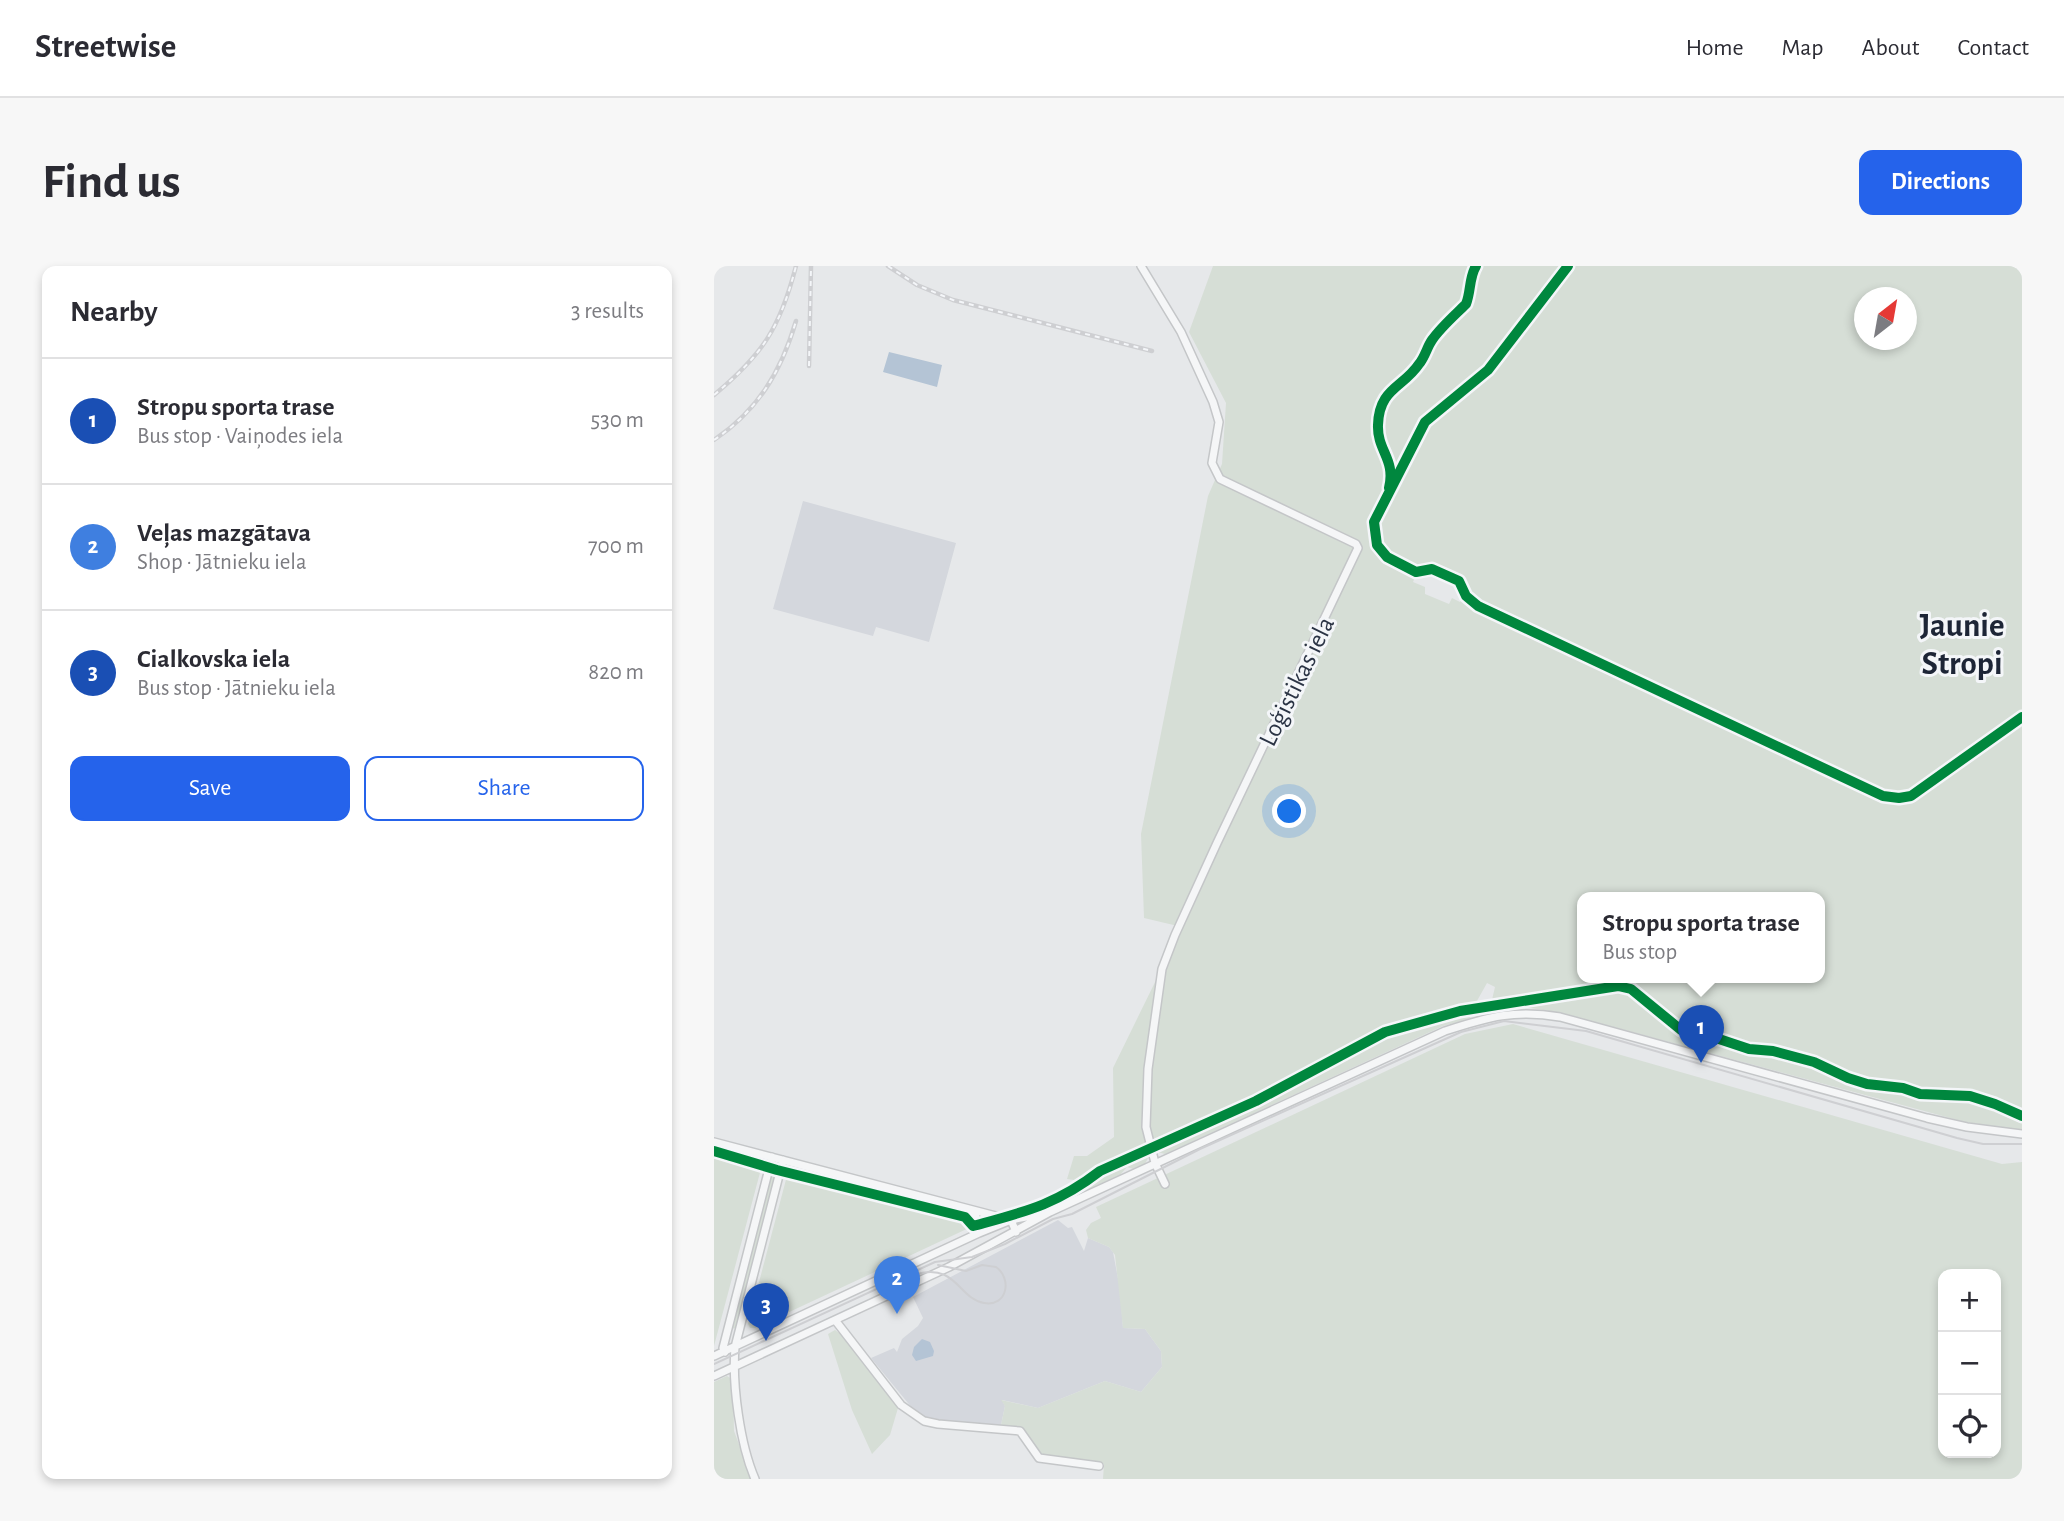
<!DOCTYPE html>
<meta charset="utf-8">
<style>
body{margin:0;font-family:"Alegreya Sans",sans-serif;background:#f7f7f7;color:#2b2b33}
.controls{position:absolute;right:21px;bottom:21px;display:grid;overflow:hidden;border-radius:14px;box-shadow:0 4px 10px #0003}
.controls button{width:63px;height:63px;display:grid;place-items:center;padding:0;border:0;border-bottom:2px solid #e1e1e2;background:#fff;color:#2b2b33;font:35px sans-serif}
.compass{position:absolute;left:1140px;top:21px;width:63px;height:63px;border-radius:50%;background:#fff;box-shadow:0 4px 10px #0003;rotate:31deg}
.you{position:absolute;left:576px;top:546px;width:24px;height:24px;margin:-18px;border:5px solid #fff;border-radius:50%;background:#1a73e8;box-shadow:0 0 0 10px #1a73e833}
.badge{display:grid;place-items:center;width:46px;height:46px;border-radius:50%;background:#2563eb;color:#fff;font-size:23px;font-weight:700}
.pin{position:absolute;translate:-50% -58px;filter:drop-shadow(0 2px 4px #0008)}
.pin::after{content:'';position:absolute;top:37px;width:24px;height:21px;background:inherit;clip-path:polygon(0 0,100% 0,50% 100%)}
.popup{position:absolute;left:863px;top:626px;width:248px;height:91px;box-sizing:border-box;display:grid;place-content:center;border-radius:14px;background:#fff;filter:drop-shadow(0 2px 5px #0005);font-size:23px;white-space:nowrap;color:#7c7c81}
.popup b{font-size:26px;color:#2b2b33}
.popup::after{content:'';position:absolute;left:50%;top:100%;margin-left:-14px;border:14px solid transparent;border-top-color:#fff}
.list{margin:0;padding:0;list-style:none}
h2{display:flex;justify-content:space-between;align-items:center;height:91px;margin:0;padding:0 28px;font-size:30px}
h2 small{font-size:23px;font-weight:400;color:#7c7c81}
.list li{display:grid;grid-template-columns:46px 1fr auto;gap:21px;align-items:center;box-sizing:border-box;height:126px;padding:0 28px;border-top:2px solid #e1e1e2}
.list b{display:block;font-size:26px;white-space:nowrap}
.list p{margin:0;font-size:23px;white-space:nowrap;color:#7c7c81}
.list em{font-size:23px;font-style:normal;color:#7c7c81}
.actions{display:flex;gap:14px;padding:21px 28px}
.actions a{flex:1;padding:16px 0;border:2px solid #2563eb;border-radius:14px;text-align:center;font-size:24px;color:#2563eb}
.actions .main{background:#2563eb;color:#fff}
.icon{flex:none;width:38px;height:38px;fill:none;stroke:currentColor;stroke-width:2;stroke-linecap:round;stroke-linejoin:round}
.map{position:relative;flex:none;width:1308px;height:1213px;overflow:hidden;border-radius:14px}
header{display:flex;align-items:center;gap:42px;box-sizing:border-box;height:98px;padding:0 35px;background:#fff;border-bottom:2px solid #e1e1e2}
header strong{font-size:33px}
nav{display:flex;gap:38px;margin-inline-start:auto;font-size:24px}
.intro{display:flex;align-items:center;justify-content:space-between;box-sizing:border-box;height:168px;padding:0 42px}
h1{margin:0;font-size:49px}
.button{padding:18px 32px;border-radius:14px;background:#2563eb;color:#fff;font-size:24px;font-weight:700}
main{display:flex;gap:42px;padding:0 42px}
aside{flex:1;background:#fff;border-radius:14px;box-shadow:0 4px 10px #0003}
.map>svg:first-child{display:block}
.built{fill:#d4d7dd}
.green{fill:#d6ded6;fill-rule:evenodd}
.water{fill:#b4c4d5}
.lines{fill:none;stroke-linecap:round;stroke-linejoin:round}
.minor-casing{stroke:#c4c6c8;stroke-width:10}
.minor{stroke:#f5f6f7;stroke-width:7}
.tram{stroke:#cecfd2;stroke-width:2}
.rail-casing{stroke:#cecfd2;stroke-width:4.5}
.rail{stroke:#f4f6f9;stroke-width:2;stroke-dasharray:5;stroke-linecap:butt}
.cycleway-casing{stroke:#f4f6f9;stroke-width:15}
.cycleway{stroke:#00873e;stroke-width:10}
.labels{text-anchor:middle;stroke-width:6;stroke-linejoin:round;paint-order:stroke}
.street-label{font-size:26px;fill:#2b3445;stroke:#f4f6f9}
.district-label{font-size:33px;font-weight:bold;fill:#1d2536;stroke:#f4f6f9}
</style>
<header>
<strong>Streetwise</strong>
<nav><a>Home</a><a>Map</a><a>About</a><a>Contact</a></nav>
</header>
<div class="intro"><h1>Find us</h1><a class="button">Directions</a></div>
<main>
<aside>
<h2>Nearby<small>3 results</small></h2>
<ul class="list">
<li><span class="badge" style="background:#1a4fb4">1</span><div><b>Stropu sporta trase</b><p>Bus stop · Vaiņodes iela</p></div><em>530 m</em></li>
<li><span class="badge" style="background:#3f7fe0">2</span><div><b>Veļas mazgātava</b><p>Shop · Jātnieku iela</p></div><em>700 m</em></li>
<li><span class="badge" style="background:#1a4fb4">3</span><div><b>Cialkovska iela</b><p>Bus stop · Jātnieku iela</p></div><em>820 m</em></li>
</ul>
<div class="actions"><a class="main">Save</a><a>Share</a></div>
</aside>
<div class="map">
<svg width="1308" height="1213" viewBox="0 0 1308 1213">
<rect width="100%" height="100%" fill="#e6e8ea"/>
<path class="built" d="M 89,235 L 242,277 L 215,376 L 162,361 L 159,370 L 59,343 Z
M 344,954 L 354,962 L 358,961 L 370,985 L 374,972 L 395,981 L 399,986 L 406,1023 L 409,1062 L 431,1063 L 447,1085 L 448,1101 L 427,1126 L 391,1115 L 324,1142 L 288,1134 L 291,1140 L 287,1159 L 218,1154 L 203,1148 L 157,1092 L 180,1082 L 183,1086 L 188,1073 L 204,1060 L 209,1052 L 199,1031 Z"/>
<path class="green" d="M 499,0 L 1308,0 L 1308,864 L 1251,856 L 848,747 L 811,741 L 782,744 L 778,742 L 843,731 L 842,729 L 777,738 L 781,721 L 773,717 L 759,742 L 735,746 L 734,749 L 762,744 L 755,753 L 729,760 L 451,888 L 443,886 L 441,883 L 460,874 L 459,872 L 429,885 L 430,888 L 435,886 L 436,888 L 431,898 L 419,903 L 413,901 L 406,909 L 336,941 L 336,939 L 375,916 L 353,913 L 360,890 L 373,890 L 400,871 L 399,802 L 468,661 L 430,652 L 427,568 L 494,230 L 508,198 L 512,137 L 475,66 ZM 1150,32 L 1192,32 L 1192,74 L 1150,74 ZM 661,164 L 667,166 C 670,182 679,196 679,213 L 693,187 L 696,188 L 681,218 L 664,180 ZM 717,301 L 747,314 L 752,323 L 746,336 L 738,332 L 735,338 L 711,328 L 711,321 L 699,316 L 704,304 ZM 868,631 L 1106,631 L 1106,711 L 868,711 Z
M 799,758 L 1288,898 L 1308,896 L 1308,1213 L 389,1213 L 390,1198 L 328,1188 L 309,1162 L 287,1159 L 291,1140 L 287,1134 L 324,1142 L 391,1115 L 427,1126 L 448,1101 L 447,1085 L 431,1063 L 409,1062 L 401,989 L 395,981 L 374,972 L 372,964 L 377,957 L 387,952 L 382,941 L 751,768 ZM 1229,1008 L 1282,1008 L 1282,1187 L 1229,1187 Z
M 0,887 L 48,899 L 0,1080 Z
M 58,904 L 63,905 L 22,1062 L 16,1063 Z
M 74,906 L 249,952 L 257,961 L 41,1062 L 36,1062 L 34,1058 Z
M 121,1064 L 128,1069 L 184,1142 L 176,1169 L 158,1188 L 138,1144 L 114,1068 Z
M 13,1110 L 19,1114 L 20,1165 L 38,1213 L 0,1213 L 0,1116 Z"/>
<path class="water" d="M 175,86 L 228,99 L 223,121 L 169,106 Z
M 208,1073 L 216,1076 L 220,1085 L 219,1090 L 202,1095 L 198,1089 L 200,1081 Z"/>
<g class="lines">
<defs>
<path id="minor" d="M 427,0 L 467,66 L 499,136 L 505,156 L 498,197 L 506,213 L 642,278 L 644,282 L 503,577 L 461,669 L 448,703 L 434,803 L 432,861 L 441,897 L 451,918
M 0,876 L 297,954 L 302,966
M 257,944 L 263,953 L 265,967
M 121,1054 L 187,1139 L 210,1155 L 224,1158 L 306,1165 L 325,1192 L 385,1200
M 11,1086 L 9,1082 L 58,891
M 0,1090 L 265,967 L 297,954 L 328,948
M 0,1110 L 235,1001 L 336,946 L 731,765 C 774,751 801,743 846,751 L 1213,852 L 1253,861 L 1308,868
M 41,1213 C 26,1178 18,1119 21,1081 L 69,894"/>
</defs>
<use href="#minor" class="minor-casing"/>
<use href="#minor" class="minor"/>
<path class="tram" d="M 203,1008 C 242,997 245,1033 270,1037 C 294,1041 298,1012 282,1001 L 268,999 L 252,1005 L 224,999
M 0,1098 L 221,996 L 258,991 L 291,978 L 339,953 L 358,948 L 486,883 L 747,766 L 790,755 L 872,765 L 1243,872 L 1269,878 L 1308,878"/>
<defs>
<path id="rail" d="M 174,0 L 203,19 L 239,34 L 438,85
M 95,100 L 97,0
M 0,129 C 49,88 66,62 82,0
M 0,174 C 44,144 67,106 82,55"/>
</defs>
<use href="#rail" class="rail-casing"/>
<use href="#rail" class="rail"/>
<defs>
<path id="cycleway" d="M 854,0 L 774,104 L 711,156 L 660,256 L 663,279 L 673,291 L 702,306 L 718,303 L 745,315 L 752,330 L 764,340 L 1169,530 L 1185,532 L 1197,530 L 1308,451
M 675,222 C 682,193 663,185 664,159 C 665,122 689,122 705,98 C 711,91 713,81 718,74 C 727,61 741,49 752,38 C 757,26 755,11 762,0
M 0,885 L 63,904 L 251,951 L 259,960 C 310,946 342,939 386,905 L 542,835 L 671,766 L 746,745 L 904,720 L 917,723 L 967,764 L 986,771 L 1005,773 L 1035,783 L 1059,785 L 1100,796 L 1134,812 L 1153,818 L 1189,822 L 1206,828 L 1256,830 L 1281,838 L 1308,850"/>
</defs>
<use href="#cycleway" class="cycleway-casing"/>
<use href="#cycleway" class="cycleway"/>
</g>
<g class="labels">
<g class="street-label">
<text transform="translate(582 415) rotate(-64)" y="9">Loģistikas iela</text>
</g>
<g class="district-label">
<text x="1248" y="370">Jaunie<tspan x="1248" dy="38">Stropi</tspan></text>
</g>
</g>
</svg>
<div class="controls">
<button>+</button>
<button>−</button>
<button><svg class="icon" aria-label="locate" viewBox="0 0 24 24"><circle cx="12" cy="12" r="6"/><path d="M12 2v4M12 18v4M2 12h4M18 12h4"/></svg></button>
</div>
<svg class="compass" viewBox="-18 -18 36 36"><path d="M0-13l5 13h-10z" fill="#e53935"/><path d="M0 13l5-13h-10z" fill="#7c7c81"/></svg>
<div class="you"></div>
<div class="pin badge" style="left:987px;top:797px;background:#1a4fb4">1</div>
<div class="popup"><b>Stropu sporta trase</b>Bus stop</div>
<div class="pin badge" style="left:183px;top:1048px;background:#3f7fe0">2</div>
<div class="pin badge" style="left:52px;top:1075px;background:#1a4fb4">3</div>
</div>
</main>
